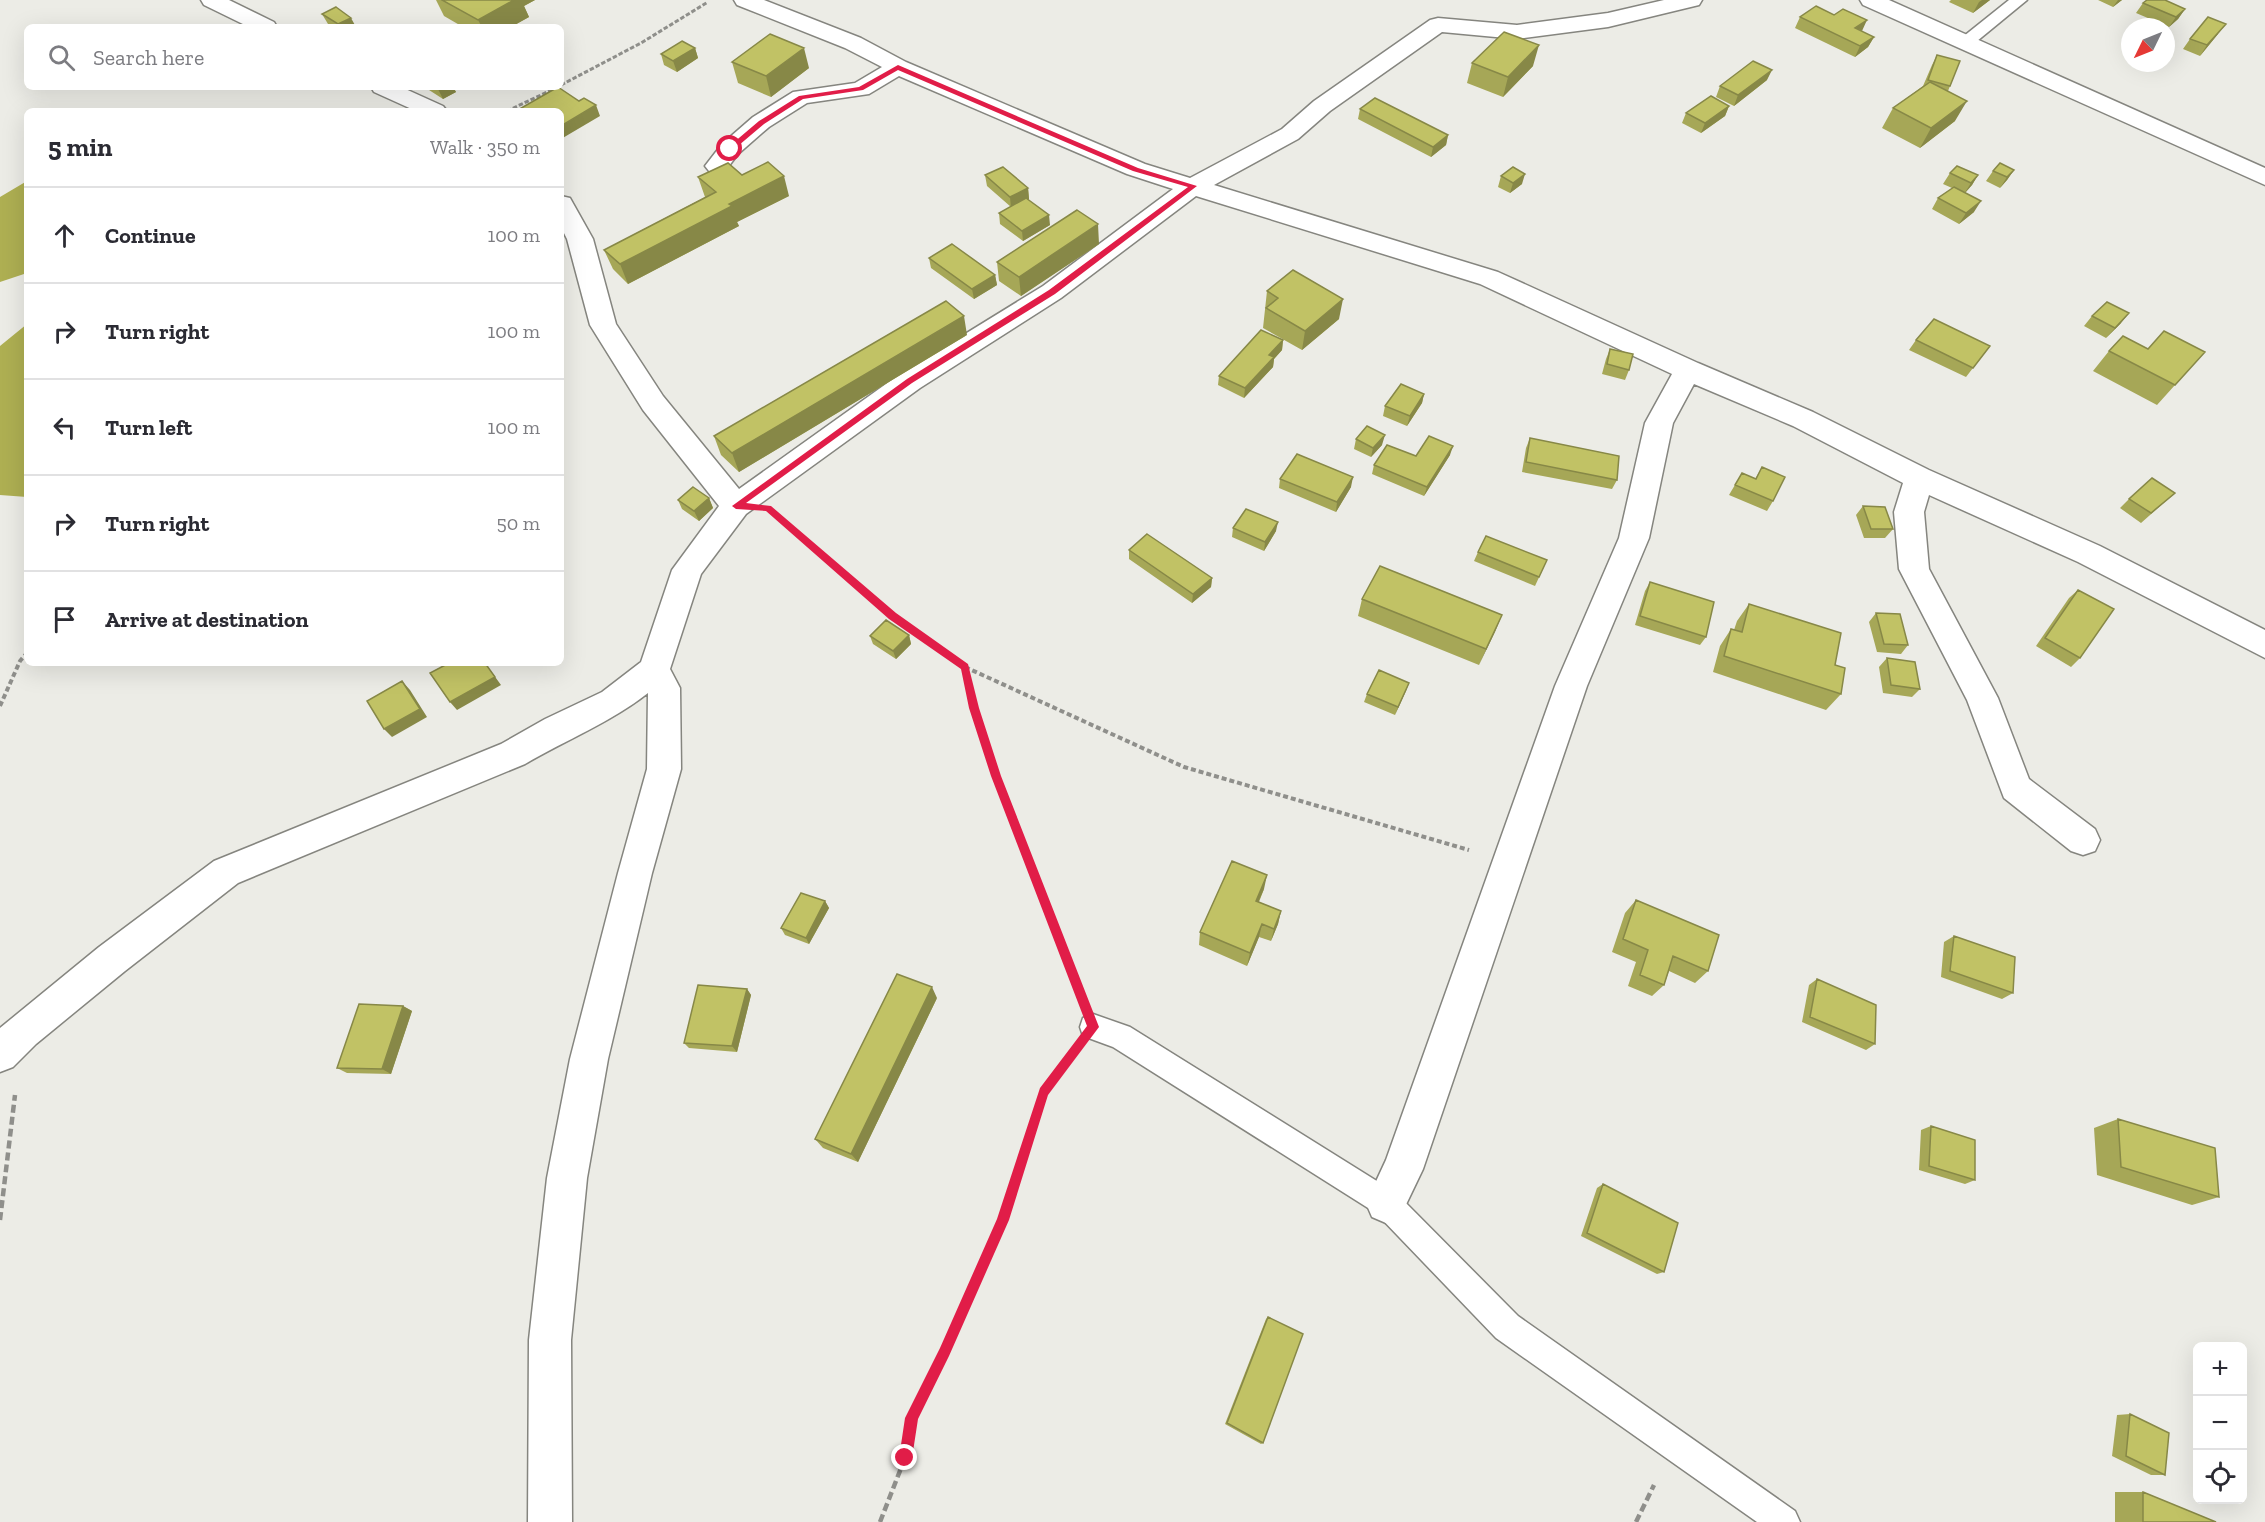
<!DOCTYPE html>
<meta charset="utf-8">
<style>
body{margin:0;font-family:"Zilla Slab",serif;background:#f7f7f7;color:#2b2b33}
.controls{position:absolute;right:18px;bottom:18px;display:grid;overflow:hidden;border-radius:9px;box-shadow:0 6px 24px #0002}
.controls button{width:54px;height:54px;display:grid;place-items:center;padding:0;border:0;border-bottom:2px solid #e1e1e2;background:#fff;color:#2b2b33;font:30px sans-serif}
.compass{position:absolute;left:2121px;top:18px;width:54px;height:54px;border-radius:50%;background:#fff;box-shadow:0 6px 24px #0002;rotate:227deg}
.stop{position:absolute;width:18px;height:18px;margin:-14px;border:4px solid #e11d48;border-radius:50%;background:#fff}
.stop.end{background:#e11d48;border-color:#fff;box-shadow:0 2px 6px #0008}
.list{margin:0;padding:0;list-style:none}
h2{display:flex;justify-content:space-between;align-items:center;height:78px;margin:0;padding:0 24px;font-size:26px}
h2 small{font-size:20px;font-weight:400;color:#7c7c81}
.list li{display:grid;grid-template-columns:39px 1fr auto;gap:18px;align-items:center;box-sizing:border-box;height:96px;padding:0 24px;border-top:2px solid #e1e1e2}
.list b{display:block;font-size:22px;white-space:nowrap}
.list em{font-size:20px;font-style:normal;color:#7c7c81}
.icon{flex:none;width:33px;height:33px;fill:none;stroke:currentColor;stroke-width:2;stroke-linecap:round;stroke-linejoin:round}
.map{position:relative;flex:none;width:2265px;height:1522px;overflow:hidden}
.search{position:absolute;background:#fff;box-shadow:0 6px 24px #0002;left:24px;top:24px;width:540px;height:66px;display:flex;align-items:center;gap:15px;box-sizing:border-box;padding:0 21px;border-radius:9px;color:#7c7c81;font-size:22px}
.panel{position:absolute;background:#fff;box-shadow:0 6px 24px #0002;left:24px;top:108px;width:540px;height:558px;border-radius:9px}
.map>svg:first-child{display:block}
.forest{fill:#aeaf52}
.lines{fill:none;stroke-linecap:round;stroke-linejoin:round}
.service-casing{stroke:#85857f;stroke-width:3}
.minor-casing{stroke:#85857f;stroke-width:3}
.path-far2{stroke:#8f8f8b;stroke-width:3;stroke-dasharray:4.5 2;stroke-linecap:butt}
.path-far1{stroke:#8f8f8b;stroke-width:4;stroke-dasharray:5 3;stroke-linecap:butt}
.path{stroke:#8f8f8b;stroke-width:4.5;stroke-dasharray:8 4;stroke-linecap:butt}
.service{fill:#fff;fill-rule:evenodd}
.minor{fill:#fff;fill-rule:evenodd}
.wall{fill:#a6a757}
.shaded-wall{fill:#878847}
.building{fill:#c1c265;stroke:#878847;stroke-width:1.5}
.route{fill:#e11d48}
</style>
<div class="map">
<svg width="2265" height="1522" viewBox="0 0 2265 1522">
<rect width="100%" height="100%" fill="#ecece6"/>
<path class="forest" d="M 27,181 L 27,273 L 0,282 L 0,197 Z
M 27,324 L 27,497 L 0,495 L 0,346 Z"/>
<g class="lines">
<defs>
<path id="service" d="M 2009,0 L 2027,0 L 1971,46 L 1959,46 L 1957,43 L 1959,40 Z
M 1093,1014 L 1130,1027 L 1396,1193 L 1518,1316 L 1795,1511 L 1800,1522 L 1757,1522 L 1496,1338 L 1376,1213 L 1113,1047 L 1083,1036 L 1080,1027 L 1083,1018 Z"/>
<path id="minor" d="M 201,0 L 229,0 L 274,22 L 277,27 L 249,27 L 204,5 Z
M 734,0 L 764,0 L 861,38 L 906,62 L 1145,164 L 1190,178 L 1282,129 L 1314,101 L 1430,20 L 1438,18 L 1517,25 L 1608,13 L 1664,0 L 1702,0 L 1699,5 L 1608,27 L 1517,39 L 1442,32 L 1330,111 L 1298,139 L 1214,185 L 1498,272 L 1698,363 L 1813,412 L 1929,470 L 2100,546 L 2265,630 L 2265,658 L 2078,562 L 1929,495 L 1924,512 L 1929,569 L 1998,698 L 2029,779 L 2095,829 L 2100,840 L 2095,851 L 2083,855 L 2071,851 L 2004,798 L 1967,700 L 1899,569 L 1894,512 L 1903,483 L 1793,426 L 1694,384 L 1673,423 L 1649,538 L 1587,686 L 1423,1169 L 1400,1217 L 1386,1223 L 1372,1217 L 1366,1203 L 1386,1160 L 1555,686 L 1619,538 L 1645,423 L 1672,374 L 1480,284 L 1196,196 L 1061,298 L 920,388 L 746,514 L 701,574 L 670,669 L 680,688 L 681,769 L 652,873 L 608,1059 L 587,1178 L 571,1340 L 572,1522 L 528,1522 L 529,1340 L 547,1178 L 570,1059 L 618,873 L 647,769 L 648,693 C 611,722 566,740 525,764 L 238,883 L 125,971 L 36,1044 L 13,1067 L 0,1072 L 0,1028 L 99,947 L 214,861 L 501,744 L 545,719 L 602,692 L 641,662 L 672,570 L 719,506 L 643,410 L 590,325 L 567,239 L 561,227 L 561,196 L 570,198 L 593,239 L 616,324 L 663,396 L 739,489 L 900,374 L 1043,286 L 1173,189 L 1127,174 L 899,76 L 869,94 L 807,103 L 769,127 L 738,154 L 725,171 L 717,174 L 709,171 L 705,166 L 722,144 L 753,117 L 793,92 L 855,83 L 882,67 L 845,48 L 737,5 Z
M 1860,0 L 1889,0 L 2265,168 L 2265,185 L 1863,5 Z
M 371,87 L 401,87 L 443,106 L 447,111 L 416,111 L 374,92 Z"/>
</defs>
<use href="#service" class="service-casing"/>
<use href="#minor" class="minor-casing"/>
<path class="path-far2" d="M 561,85 L 641,43 L 708,2
M 507,111 L 558,87"/>
<path class="path-far1" d="M 782,521 L 893,616 L 965,667 C 982,744 1011,816 1039,889
M 965,667 L 1184,767 L 1469,850
M 0,706 L 20,661 L 27,653"/>
<path class="path" d="M 1038,887 L 1078,991
M 0,1220 L 15,1095
M 880,1522 L 905,1458 L 911,1418 L 945,1352 L 1003,1220 L 1044,1092 L 1071,1057
M 1636,1522 L 1654,1485"/>
<use href="#service" class="service"/>
<use href="#minor" class="minor"/>
</g>
<path class="wall" d="M 436,0 L 535,0 L 524,6 L 529,17 L 511,27 L 463,27 L 444,16 Z
M 1951,0 L 1990,0 L 1973,13 L 1949,2 Z
M 2098,0 L 2122,0 L 2113,7 Z
M 2143,3 L 2185,9 L 2178,19 L 2169,27 L 2136,13 Z
M 322,14 L 356,27 L 332,27 L 328,24 Z
M 1800,17 L 1874,37 L 1868,47 L 1855,57 L 1795,28 Z
M 2218,34 L 2200,56 L 2183,49 L 2190,39 Z
M 695,48 L 698,58 L 677,72 L 664,65 L 661,54 Z
M 1937,55 L 1950,86 L 1948,91 L 1955,121 L 1920,148 L 1882,128 L 1893,108 L 1923,86 L 1932,65 Z
M 732,62 L 809,68 L 771,97 L 738,83 Z
M 1472,63 L 1533,66 L 1503,97 L 1467,83 Z
M 1767,80 L 1734,106 L 1716,97 L 1720,86 Z
M 427,87 L 453,87 L 456,92 L 443,99 L 429,90 Z
M 1729,106 L 1725,116 L 1701,133 L 1682,123 L 1686,113 Z
M 1360,109 L 1448,135 L 1446,145 L 1431,157 L 1358,119 Z
M 2014,170 L 2007,180 L 2000,188 L 1986,181 L 1993,171 Z
M 1950,173 L 1978,175 L 1972,185 L 1965,193 L 1974,212 L 1959,224 L 1932,209 L 1938,198 L 1952,188 L 1943,184 Z
M 742,175 L 789,196 L 737,222 L 739,226 L 628,284 L 613,269 L 604,250 L 705,197 L 698,177 Z
M 985,175 L 1028,188 L 1029,199 L 1028,199 L 1050,225 L 1023,241 L 1000,224 L 999,213 L 1011,207 L 987,186 Z
M 1501,176 L 1522,184 L 1510,193 L 1498,187 Z
M 1099,244 L 1021,296 L 999,281 L 997,262 Z
M 929,258 L 995,275 L 997,285 L 974,299 L 931,268 Z
M 1267,291 L 1339,319 L 1302,350 L 1263,328 Z
M 2092,316 L 2121,323 L 2106,338 L 2084,326 Z
M 967,335 L 739,472 L 721,455 L 714,436 Z
M 1283,340 L 1282,350 L 1274,359 L 1273,367 L 1244,398 L 1218,385 L 1219,376 Z
M 1916,340 L 1990,346 L 1966,377 L 1909,350 Z
M 1610,349 L 1629,370 L 1625,380 L 1602,374 L 1606,359 Z
M 2109,351 L 2175,385 L 2157,405 L 2093,371 Z
M 1424,394 L 1422,403 L 1407,426 L 1383,416 L 1385,406 Z
M 1530,438 L 1617,480 L 1612,489 L 1522,472 L 1526,448 Z
M 1356,439 L 1382,445 L 1371,457 L 1354,449 Z
M 1450,455 L 1424,496 L 1372,474 L 1374,465 L 1416,456 Z
M 1762,467 L 1773,501 L 1767,511 L 1729,495 L 1742,473 L 1755,479 Z
M 1280,479 L 1351,487 L 1336,512 L 1279,488 Z
M 2175,493 L 2141,523 L 2120,508 L 2129,499 Z
M 709,498 L 713,508 L 699,521 L 682,509 L 678,500 Z
M 1863,506 L 1893,529 L 1885,538 L 1864,538 L 1856,515 Z
M 1233,528 L 1276,531 L 1264,551 L 1232,537 Z
M 1129,550 L 1212,578 L 1211,587 L 1192,603 L 1129,559 Z
M 1478,552 L 1547,560 L 1535,586 L 1474,561 Z
M 1650,582 L 1706,637 L 1700,645 L 1635,625 L 1645,591 Z
M 2078,590 L 2080,658 L 2071,667 L 2036,646 L 2069,598 Z
M 1362,599 L 1502,615 L 1479,665 L 1358,616 Z
M 1749,604 L 1835,665 L 1841,694 L 1826,710 L 1713,672 L 1720,646 L 1731,629 L 1734,630 L 1737,621 Z
M 1876,613 L 1908,645 L 1901,654 L 1877,652 L 1869,622 Z
M 909,635 L 911,644 L 896,659 L 873,644 L 870,636 Z
M 1887,658 L 1920,689 L 1912,697 L 1883,693 L 1879,667 Z
M 1409,683 L 1395,715 L 1364,702 L 1367,694 Z
M 1264,889 L 1259,902 L 1281,911 L 1278,924 L 1271,941 L 1259,937 L 1247,966 L 1199,945 L 1200,932 Z
M 1636,900 L 1708,971 L 1695,983 L 1669,971 L 1664,985 L 1652,996 L 1628,986 L 1636,962 L 1612,952 L 1625,913 Z
M 825,901 L 829,908 L 809,944 L 785,935 L 781,928 Z
M 1954,936 L 2013,993 L 2002,999 L 1941,977 L 1944,942 Z
M 1817,979 L 1875,1044 L 1866,1050 L 1802,1022 L 1809,985 Z
M 747,989 L 751,995 L 737,1052 L 689,1048 L 684,1043 Z
M 937,998 L 858,1162 L 823,1148 L 815,1139 Z
M 403,1006 L 412,1011 L 391,1074 L 347,1073 L 337,1068 Z
M 2118,1119 L 2219,1197 L 2192,1205 L 2097,1175 L 2094,1128 Z
M 1931,1126 L 1975,1180 L 1965,1184 L 1919,1170 L 1921,1130 Z
M 1603,1184 L 1664,1272 L 1657,1274 L 1581,1236 L 1597,1188 Z
M 1268,1317 L 1263,1443 L 1261,1444 L 1225,1424 L 1266,1319 Z
M 2130,1414 L 2165,1475 L 2151,1475 L 2112,1456 L 2117,1415 Z
M 2115,1492 L 2143,1492 L 2216,1522 L 2115,1522 Z"/>
<path class="shaded-wall" d="M 513,0 L 535,0 L 524,6 L 529,17 L 511,27 L 482,27 L 478,20 Z
M 1982,0 L 1990,0 L 1973,13 L 1979,2 Z
M 2118,0 L 2122,0 L 2113,7 Z
M 2185,9 L 2178,19 L 2169,27 L 2176,17 Z
M 351,18 L 356,27 L 339,27 L 338,24 Z
M 1867,20 L 1862,31 L 1855,28 Z
M 2226,24 L 2218,34 L 2200,56 L 2207,45 Z
M 1874,37 L 1868,47 L 1855,57 L 1860,46 Z
M 1539,45 L 1533,66 L 1503,97 L 1508,77 Z
M 695,48 L 698,58 L 677,72 L 673,61 Z
M 804,48 L 809,68 L 771,97 L 766,76 Z
M 1772,70 L 1767,80 L 1734,106 L 1738,95 Z
M 441,87 L 453,87 L 456,92 L 443,99 L 438,89 Z
M 1967,101 L 1955,121 L 1920,148 L 1931,128 Z
M 596,105 L 600,116 L 561,139 L 561,126 Z
M 1729,106 L 1725,116 L 1701,133 L 1705,123 Z
M 1448,135 L 1446,145 L 1431,157 L 1433,147 Z
M 2014,170 L 2007,180 L 2000,188 L 2007,177 Z
M 1525,174 L 1522,184 L 1510,193 L 1513,183 Z
M 1978,175 L 1972,185 L 1964,194 L 1971,183 Z
M 784,176 L 789,196 L 737,222 L 739,226 L 628,284 L 620,264 L 729,204 Z
M 1028,188 L 1029,199 L 1011,208 L 1010,197 Z
M 1981,201 L 1974,212 L 1959,224 L 1966,213 Z
M 1049,215 L 1050,225 L 1023,241 L 1022,231 Z
M 1098,224 L 1099,244 L 1021,296 L 1019,277 Z
M 995,275 L 997,285 L 974,299 L 972,289 Z
M 1343,299 L 1339,319 L 1302,350 L 1305,331 Z
M 2129,313 L 2121,323 L 2106,338 L 2115,328 Z
M 964,316 L 967,335 L 739,472 L 732,453 Z
M 1283,340 L 1282,350 L 1274,359 L 1273,367 L 1244,398 L 1245,388 L 1269,355 Z
M 1424,394 L 1422,403 L 1407,426 L 1410,416 Z
M 1385,435 L 1382,445 L 1371,457 L 1373,448 Z
M 1453,446 L 1450,455 L 1424,496 L 1427,487 Z
M 1353,477 L 1351,487 L 1336,512 L 1337,502 Z
M 709,498 L 713,508 L 699,521 L 694,511 Z
M 1278,522 L 1276,531 L 1264,551 L 1265,542 Z
M 1212,578 L 1211,587 L 1192,603 L 1193,594 Z
M 1502,615 L 1495,632 L 1479,665 L 1486,649 Z
M 909,635 L 911,644 L 896,659 L 893,651 Z
M 485,663 L 501,685 L 457,710 L 450,702 Z
M 402,681 L 410,690 L 427,717 L 392,737 L 384,729 Z
M 1409,683 L 1406,691 L 1395,715 L 1398,707 Z
M 1267,875 L 1264,889 L 1253,914 L 1256,901 Z
M 825,901 L 829,908 L 809,944 L 806,938 Z
M 1281,911 L 1278,924 L 1271,941 L 1274,929 Z
M 1262,924 L 1259,937 L 1247,966 L 1250,953 Z
M 932,987 L 937,998 L 858,1162 L 851,1154 Z
M 747,989 L 751,995 L 737,1052 L 732,1046 Z
M 403,1006 L 412,1011 L 391,1074 L 382,1069 Z"/>
<path class="building" d="M 442,0 L 514,0 L 478,20 Z
M 2147,0 L 2165,0 L 2185,9 L 2176,17 L 2143,3 Z
M 1816,6 L 1834,15 L 1843,9 L 1867,20 L 1855,28 L 1874,37 L 1860,46 L 1800,17 Z
M 336,7 L 351,18 L 338,24 L 322,14 Z
M 2208,17 L 2226,24 L 2207,45 L 2190,39 Z
M 1504,32 L 1539,45 L 1508,77 L 1472,63 Z
M 770,34 L 804,48 L 766,76 L 732,62 Z
M 682,41 L 695,48 L 673,61 L 661,54 Z
M 1937,55 L 1960,61 L 1950,86 L 1928,80 Z
M 1753,61 L 1772,70 L 1738,95 L 1720,86 Z
M 1930,82 L 1967,101 L 1931,128 L 1893,108 Z
M 558,87 L 579,101 L 584,98 L 596,105 L 561,126 L 561,111 L 516,111 Z
M 1711,96 L 1729,106 L 1705,123 L 1686,113 Z
M 1375,98 L 1448,135 L 1433,147 L 1360,109 Z
M 768,162 L 784,176 L 729,204 L 732,206 L 620,264 L 604,250 L 716,192 L 698,177 L 728,163 L 742,175 Z
M 2000,163 L 2014,170 L 2007,177 L 1993,171 Z
M 1957,166 L 1978,175 L 1971,183 L 1950,173 Z
M 1003,167 L 1028,188 L 1010,197 L 985,175 Z
M 1513,167 L 1525,174 L 1513,183 L 1501,176 Z
M 1954,187 L 1981,201 L 1966,213 L 1938,198 Z
M 1026,198 L 1049,215 L 1022,231 L 999,213 Z
M 1077,210 L 1098,224 L 1019,277 L 997,262 Z
M 952,244 L 995,275 L 972,289 L 929,258 Z
M 1293,270 L 1343,299 L 1305,331 L 1266,308 L 1278,298 L 1267,291 Z
M 946,301 L 964,316 L 732,453 L 714,436 Z
M 2107,302 L 2129,313 L 2115,328 L 2092,316 Z
M 1934,319 L 1990,346 L 1973,368 L 1916,340 Z
M 1261,330 L 1283,340 L 1269,355 L 1274,357 L 1245,388 L 1219,376 Z
M 2164,331 L 2205,352 L 2175,385 L 2109,351 L 2123,336 L 2148,349 Z
M 1610,349 L 1633,354 L 1629,370 L 1607,364 Z
M 1401,384 L 1424,394 L 1410,416 L 1385,406 Z
M 1367,426 L 1385,435 L 1373,448 L 1356,439 Z
M 1429,436 L 1453,446 L 1427,487 L 1374,465 L 1387,445 L 1416,456 Z
M 1530,438 L 1619,456 L 1617,480 L 1526,462 Z
M 1297,454 L 1353,477 L 1337,502 L 1280,479 Z
M 1762,467 L 1785,477 L 1773,501 L 1735,485 L 1742,473 L 1756,479 Z
M 2152,478 L 2175,493 L 2151,513 L 2129,499 Z
M 693,487 L 709,498 L 694,511 L 678,500 Z
M 1863,506 L 1885,507 L 1893,529 L 1871,529 Z
M 1246,509 L 1278,522 L 1265,542 L 1233,528 Z
M 1147,534 L 1212,578 L 1193,594 L 1129,550 Z
M 1486,536 L 1547,560 L 1539,577 L 1478,552 Z
M 1380,566 L 1502,615 L 1486,649 L 1362,599 Z
M 1650,582 L 1714,602 L 1706,637 L 1640,616 Z
M 2078,590 L 2114,609 L 2080,658 L 2045,638 Z
M 1749,604 L 1841,633 L 1835,665 L 1845,668 L 1841,694 L 1724,656 L 1731,629 L 1742,632 Z
M 1876,613 L 1900,614 L 1908,645 L 1884,644 Z
M 886,620 L 909,635 L 893,651 L 870,636 Z
M 1887,658 L 1915,662 L 1920,689 L 1891,685 Z
M 449,663 L 485,663 L 495,677 L 450,702 L 430,673 Z
M 1379,670 L 1409,683 L 1398,707 L 1367,694 Z
M 402,681 L 420,709 L 384,729 L 367,701 Z
M 1232,861 L 1267,875 L 1256,901 L 1281,911 L 1274,929 L 1262,924 L 1250,953 L 1200,932 Z
M 801,893 L 825,901 L 806,938 L 781,928 Z
M 1636,900 L 1719,935 L 1708,971 L 1673,956 L 1664,985 L 1640,975 L 1648,950 L 1623,939 Z
M 1954,936 L 2015,957 L 2013,993 L 1950,971 Z
M 897,974 L 932,987 L 851,1154 L 815,1139 Z
M 1817,979 L 1876,1005 L 1875,1044 L 1810,1017 Z
M 698,985 L 747,989 L 732,1046 L 684,1043 Z
M 359,1004 L 403,1006 L 382,1069 L 337,1068 Z
M 2118,1119 L 2215,1148 L 2219,1197 L 2121,1167 Z
M 1931,1126 L 1975,1140 L 1975,1180 L 1929,1166 Z
M 1603,1184 L 1678,1223 L 1664,1272 L 1587,1233 Z
M 1268,1317 L 1303,1334 L 1263,1443 L 1227,1423 Z
M 2130,1414 L 2169,1433 L 2165,1475 L 2126,1456 Z
M 2143,1492 L 2216,1522 L 2143,1522 Z"/>
<path class="route" d="M 898,65 L 1138,168 L 1197,186 L 1055,294 L 912,383 L 746,503 L 771,506 L 896,613 L 968,664 L 979,708 L 1001,776 L 1099,1027 L 1048,1095 L 1009,1220 L 949,1356 L 918,1419 L 912,1458 L 910,1463 L 905,1465 L 901,1463 L 899,1458 L 905,1418 L 940,1348 L 997,1219 L 1040,1088 L 1087,1026 L 991,776 L 969,708 L 961,669 L 889,619 L 766,511 L 736,509 L 732,506 L 907,379 L 1049,290 L 1188,187 L 1133,171 L 898,70 L 863,90 L 803,99 L 764,124 L 732,151 L 726,149 L 759,121 L 799,96 L 859,87 Z"/>
</svg>
<div class="controls">
<button>+</button>
<button>−</button>
<button><svg class="icon" aria-label="locate" viewBox="0 0 24 24"><circle cx="12" cy="12" r="6"/><path d="M12 2v4M12 18v4M2 12h4M18 12h4"/></svg></button>
</div>
<svg class="compass" viewBox="-18 -18 36 36"><path d="M0-13l5 13h-10z" fill="#e53935"/><path d="M0 13l5-13h-10z" fill="#7c7c81"/></svg>
<div class="stop" style="left:730px;top:149px"></div>
<div class="stop end" style="left:905px;top:1458px"></div>
<div class="search"><svg class="icon" aria-label="search" viewBox="0 0 24 24"><circle cx="10" cy="10" r="6"/><path d="M15 15l6 6"/></svg>Search here</div>
<section class="panel">
<h2>5 min<small>Walk · 350 m</small></h2>
<ul class="list">
<li><svg class="icon" aria-label="ahead" viewBox="0 0 24 24"><path d="M12 20V5M6 11l6-6 6 6"/></svg><div><b>Continue</b></div><em>100 m</em></li>
<li><svg class="icon" aria-label="right" viewBox="0 0 24 24"><path d="M7 20v-9h11M14 6l5 5-5 5"/></svg><div><b>Turn right</b></div><em>100 m</em></li>
<li><svg class="icon" aria-label="left" viewBox="0 0 24 24"><path d="M17 20v-9H6M10 6l-5 5 5 5"/></svg><div><b>Turn left</b></div><em>100 m</em></li>
<li><svg class="icon" aria-label="right" viewBox="0 0 24 24"><path d="M7 20v-9h11M14 6l5 5-5 5"/></svg><div><b>Turn right</b></div><em>50 m</em></li>
<li><svg class="icon" aria-label="arrive" viewBox="0 0 24 24"><path d="M6 21V4h12l-3 4 3 4H6"/></svg><div><b>Arrive at destination</b></div></li>
</ul>
</section>
</div>
